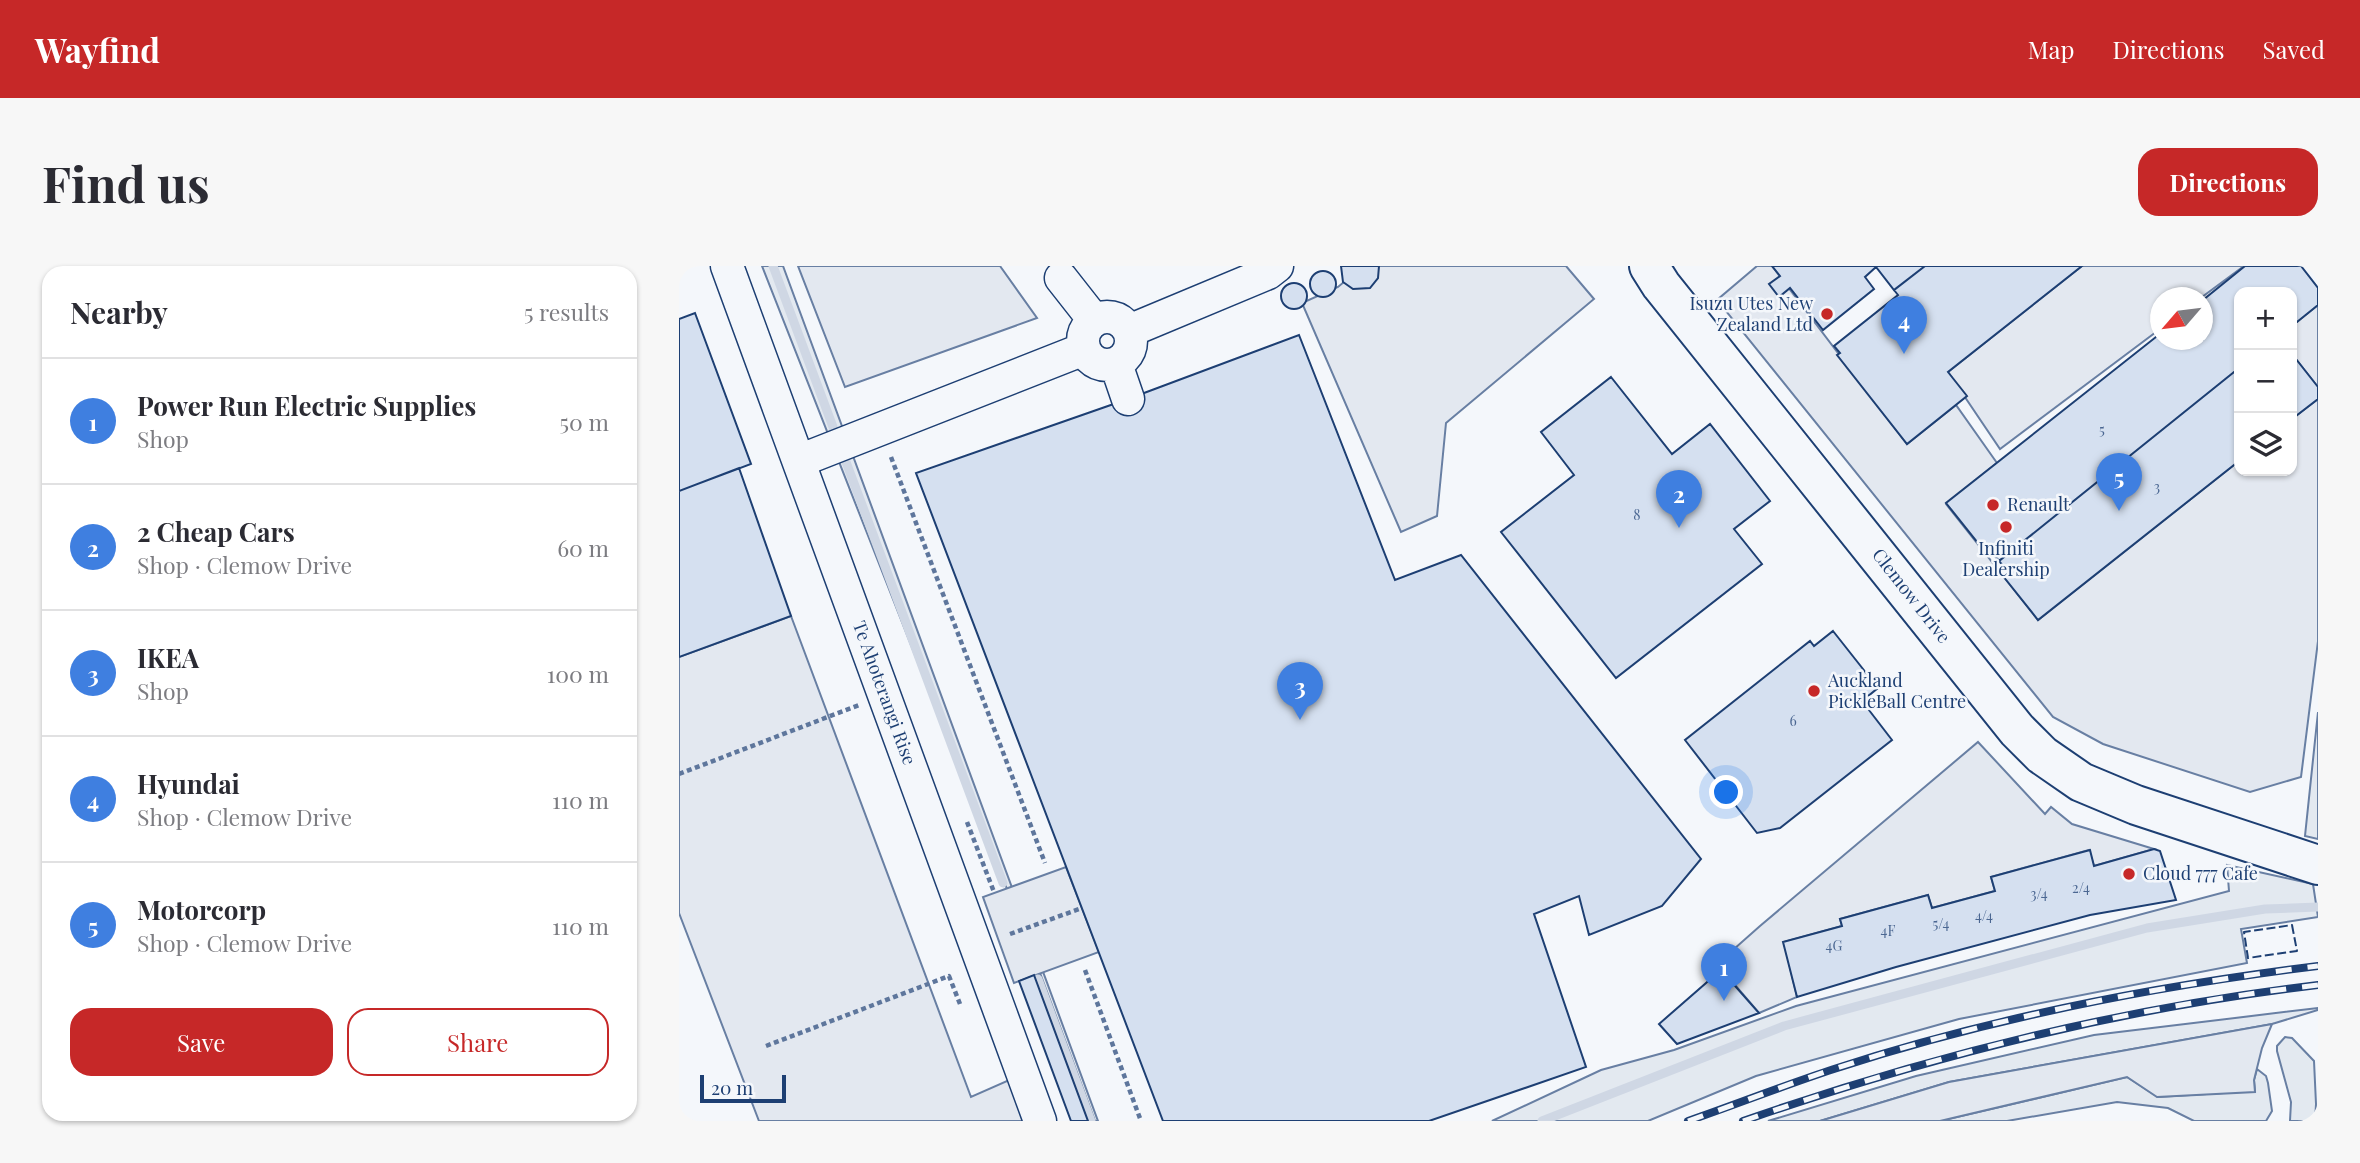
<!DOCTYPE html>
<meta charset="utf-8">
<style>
body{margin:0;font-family:"Playfair Display",serif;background:#f7f7f7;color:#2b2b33}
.controls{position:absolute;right:21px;top:21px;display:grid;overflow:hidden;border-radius:14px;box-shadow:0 2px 5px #0004}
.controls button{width:63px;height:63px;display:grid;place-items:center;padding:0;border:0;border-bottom:2px solid #e1e1e2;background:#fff;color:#2b2b33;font:35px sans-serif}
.compass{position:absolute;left:1471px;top:21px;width:63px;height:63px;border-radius:50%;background:#fff;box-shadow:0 2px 5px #0004;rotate:242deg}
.scale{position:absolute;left:21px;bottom:18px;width:86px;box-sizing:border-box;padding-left:7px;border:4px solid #1d3f73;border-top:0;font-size:19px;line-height:24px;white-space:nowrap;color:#1d3f73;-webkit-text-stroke:5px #f4f7fb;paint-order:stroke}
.you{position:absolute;left:1048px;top:527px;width:24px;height:24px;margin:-18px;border:5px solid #fff;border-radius:50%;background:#1a73e8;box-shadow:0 0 0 10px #1a73e833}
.badge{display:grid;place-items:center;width:46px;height:46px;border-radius:50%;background:#c62828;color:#fff;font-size:23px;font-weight:700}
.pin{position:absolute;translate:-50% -58px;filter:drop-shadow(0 2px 4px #0008)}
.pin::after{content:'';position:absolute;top:37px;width:24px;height:21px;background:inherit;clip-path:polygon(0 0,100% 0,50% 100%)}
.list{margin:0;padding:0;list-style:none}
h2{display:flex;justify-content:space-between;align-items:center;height:91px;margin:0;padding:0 28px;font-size:30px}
h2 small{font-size:23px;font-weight:400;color:#7c7c81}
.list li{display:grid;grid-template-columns:46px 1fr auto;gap:21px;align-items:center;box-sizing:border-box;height:126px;padding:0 28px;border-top:2px solid #e1e1e2}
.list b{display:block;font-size:26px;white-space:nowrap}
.list p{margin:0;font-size:23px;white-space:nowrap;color:#7c7c81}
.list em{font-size:23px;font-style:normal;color:#7c7c81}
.actions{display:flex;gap:14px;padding:21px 28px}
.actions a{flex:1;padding:16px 0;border:2px solid #c62828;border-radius:21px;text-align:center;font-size:24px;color:#c62828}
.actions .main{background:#c62828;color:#fff}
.icon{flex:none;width:38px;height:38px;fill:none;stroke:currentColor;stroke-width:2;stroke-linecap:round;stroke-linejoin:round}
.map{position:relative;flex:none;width:1639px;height:855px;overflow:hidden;border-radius:21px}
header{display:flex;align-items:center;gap:42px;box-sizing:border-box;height:98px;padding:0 35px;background:#c62828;color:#fff}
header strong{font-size:33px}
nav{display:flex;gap:38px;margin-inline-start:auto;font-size:24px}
.intro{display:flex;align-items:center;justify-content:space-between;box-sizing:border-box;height:168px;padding:0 42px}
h1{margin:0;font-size:49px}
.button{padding:18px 32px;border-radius:21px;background:#c62828;color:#fff;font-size:24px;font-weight:700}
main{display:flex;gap:42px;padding:0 42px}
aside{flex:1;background:#fff;border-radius:21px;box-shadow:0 2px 5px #0004}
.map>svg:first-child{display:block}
.green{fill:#e3e9f0;stroke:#687fa3;stroke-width:2}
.parking{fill:#e3e8f0;stroke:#687fa3;stroke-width:2}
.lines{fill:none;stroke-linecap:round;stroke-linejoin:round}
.stream{stroke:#cfd7e4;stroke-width:9}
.building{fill:#d5e0f0;stroke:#1d3f73;stroke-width:2}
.minor-casing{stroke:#1d3f73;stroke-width:35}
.major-casing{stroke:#1d3f73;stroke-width:42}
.path{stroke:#5e769c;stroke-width:4.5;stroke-dasharray:5 3.5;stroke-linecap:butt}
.minor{stroke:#f4f7fb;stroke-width:32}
.major{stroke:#f4f7fb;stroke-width:38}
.rail-casing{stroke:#1d3f73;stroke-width:8}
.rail{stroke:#f4f7fb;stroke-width:5;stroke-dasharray:16;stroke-linecap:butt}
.fence{stroke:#1d3f73;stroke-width:2;stroke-dasharray:9 3.5;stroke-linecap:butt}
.poi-dot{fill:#c62828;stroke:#f4f7fb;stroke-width:2.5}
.labels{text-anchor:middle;stroke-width:5;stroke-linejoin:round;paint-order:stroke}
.number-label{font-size:14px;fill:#4b6792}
.poi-label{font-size:18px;fill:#1d3f73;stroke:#f4f7fb;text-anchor:start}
.street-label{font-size:18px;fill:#1d3f73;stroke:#f4f7fb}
</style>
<header>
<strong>Wayfind</strong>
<nav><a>Map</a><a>Directions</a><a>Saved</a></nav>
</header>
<div class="intro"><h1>Find us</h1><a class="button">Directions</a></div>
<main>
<aside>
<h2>Nearby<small>5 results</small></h2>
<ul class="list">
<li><span class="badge" style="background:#3f7fe0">1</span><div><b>Power Run Electric Supplies</b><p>Shop</p></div><em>50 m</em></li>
<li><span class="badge" style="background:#3f7fe0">2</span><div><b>2 Cheap Cars</b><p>Shop · Clemow Drive</p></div><em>60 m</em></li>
<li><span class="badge" style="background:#3f7fe0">3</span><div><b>IKEA</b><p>Shop</p></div><em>100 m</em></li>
<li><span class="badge" style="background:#3f7fe0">4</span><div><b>Hyundai</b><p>Shop · Clemow Drive</p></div><em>110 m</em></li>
<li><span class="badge" style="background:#3f7fe0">5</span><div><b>Motorcorp</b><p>Shop · Clemow Drive</p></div><em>110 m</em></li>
</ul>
<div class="actions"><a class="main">Save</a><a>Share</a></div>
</aside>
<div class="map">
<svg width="1639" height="855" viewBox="0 0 1639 855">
<rect width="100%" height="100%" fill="#f4f7fb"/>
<path class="green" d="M 83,0 L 104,0 L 419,855 L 416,855 L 361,707 Z
M 1639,446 L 1639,573 L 1626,570 Z
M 1548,599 L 1634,618 L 1639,651 L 1562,663 L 1568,697 L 1280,753 L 1077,810 L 969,855 L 813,855 L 922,804 L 995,784 L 1117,740 L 1550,625 Z
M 1639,742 L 1639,744 L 1593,758 L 1270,816 L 1141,855 L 1089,855 L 1237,810 L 1415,769 Z
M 1606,771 L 1613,772 L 1635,795 L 1637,838 L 1636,855 L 1611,855 L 1612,836 L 1598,785 L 1598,780 Z
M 1578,803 L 1587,810 L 1589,817 L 1593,845 L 1587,855 L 1515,855 L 1489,842 L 1438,836 L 1328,855 L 1261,855 L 1448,811 L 1479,831 L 1576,825 L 1575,814 Z"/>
<path class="parking" d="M 119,0 L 321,0 L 358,52 L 166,121 Z
M 684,0 L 887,0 L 915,33 L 767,157 L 758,250 L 722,266 L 623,37 L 659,21 Z
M 1078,0 L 1093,0 L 1228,178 L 1277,139 L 1318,197 L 1267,238 L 1359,354 L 1560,195 L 1560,205 L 1613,205 L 1613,153 L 1639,133 L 1639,375 L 1622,511 L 1571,526 L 1424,478 L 1374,451 L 1038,34 Z
M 1403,0 L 1565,0 L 1523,31 L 1482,32 L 1481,63 L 1321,183 L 1269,106 Z
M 1639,39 L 1639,121 L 1613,88 L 1613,60 Z
M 112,350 L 292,831 L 337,811 L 357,855 L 80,855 L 0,647 L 0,391 Z
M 1299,476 L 1366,548 L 1372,541 L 1393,558 L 1475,583 L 1415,600 L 1410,584 L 1312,611 L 1316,625 L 1253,642 L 1249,629 L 1161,653 L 1163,660 L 1105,676 L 1118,731 L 1080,747 L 1038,698 L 1081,660 Z
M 387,601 L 420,686 L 335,717 L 304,631 Z
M 1593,758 L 1583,782 L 1575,814 L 1576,826 L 1478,831 L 1448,811 L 1261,855 L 1141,855 L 1270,816 Z"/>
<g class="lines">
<path class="stream" d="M 94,0 L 324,617
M 359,713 L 412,855
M 863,855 L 1105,760 L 1468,662 L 1586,643 L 1639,641"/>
</g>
<path class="building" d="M 662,0 L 700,0 L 699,12 L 691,22 L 674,23 L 664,16 Z
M 1093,0 L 1246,0 L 1215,24 L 1197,1 L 1186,11 L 1195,23 L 1144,64 L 1111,22 L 1100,31 L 1090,18 L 1101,10 Z
M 1246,0 L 1403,0 L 1269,106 L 1288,130 L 1228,178 L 1158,89 L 1161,87 L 1155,80 L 1219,29 L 1215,24 Z
M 1566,0 L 1622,0 L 1639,22 L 1639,39 L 1613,60 L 1613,26 L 1560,26 L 1560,102 L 1320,295 L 1311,284 L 1307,287 L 1267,237 L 1482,67 L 1482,74 L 1524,74 L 1524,34 Z
M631 18a13 13 0 1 1 26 0a13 13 0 1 1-26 0Z
M602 30a13 13 0 1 1 26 0a13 13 0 1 1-26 0Z
M 16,47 L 72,198 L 0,225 L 0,53 Z
M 620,69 L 716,314 L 782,289 L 1022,593 L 983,640 L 910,669 L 900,630 L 855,648 L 907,801 L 750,855 L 484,855 L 237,207 L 449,133 Z
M 1613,88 L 1639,121 L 1639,133 L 1613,153 Z
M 1560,102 L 1560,195 L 1359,354 L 1320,305 L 1325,301 L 1320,295 Z
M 932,111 L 993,188 L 1031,158 L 1091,235 L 1055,263 L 1083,298 L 937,412 L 822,266 L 895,209 L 862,166 Z
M 60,202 L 112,350 L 0,391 L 0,225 Z
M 1154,365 L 1199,422 L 1183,435 L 1213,474 L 1101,562 L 1078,567 L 1006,474 L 1131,375 L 1135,380 Z
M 1475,583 L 1481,585 L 1497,634 L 1411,649 L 1217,701 L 1118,731 L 1104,676 L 1163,660 L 1161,653 L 1249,629 L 1253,642 L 1316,625 L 1312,611 L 1411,584 L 1415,600 Z
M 1042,704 L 1080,747 L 998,778 L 980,758 Z
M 355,709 L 409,855 L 392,855 L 340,715 Z"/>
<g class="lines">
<defs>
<path id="minor" d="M 48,0 L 361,855
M 382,12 L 415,54
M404 75a24 24 0 1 1 48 0a24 24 0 1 1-48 0Z
M 450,65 L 589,7 L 598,0
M 437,98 L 449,133
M 120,195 L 405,83"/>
<path id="major" d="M 970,0 L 982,19 L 1338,464 L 1363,489 L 1402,516 L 1457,539 L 1639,599"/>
</defs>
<use href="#minor" class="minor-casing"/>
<use href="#major" class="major-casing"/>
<path class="path" d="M 212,191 L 366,597
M 0,508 L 180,439
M 288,556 L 315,626
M 331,668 L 403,642
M 406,704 L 462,855
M 87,780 L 270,710 L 281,738"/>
<use href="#minor" class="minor"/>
<use href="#major" class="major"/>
<defs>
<path id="rail" d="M 1009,855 C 1058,838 1106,819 1155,803 C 1311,752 1476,720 1639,700
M 1064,855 C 1251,790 1442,742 1639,719"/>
</defs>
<use href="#rail" class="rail-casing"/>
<use href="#rail" class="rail"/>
<path class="fence" d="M 1613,659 L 1618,685 L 1569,692 L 1565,666 Z"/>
</g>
<g class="poi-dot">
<circle cx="1148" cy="48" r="7"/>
<circle cx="1314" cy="239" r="7"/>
<circle cx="1327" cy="261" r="7"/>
<circle cx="1135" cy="425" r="7"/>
<circle cx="1450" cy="608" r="7"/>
</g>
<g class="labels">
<g class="number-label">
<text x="1423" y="169">5</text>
<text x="1478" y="226">3</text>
<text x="958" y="254">8</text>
<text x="1114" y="460">6</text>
<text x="1402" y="627">2/4</text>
<text x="1360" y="633">3/4</text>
<text x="1305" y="655">4/4</text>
<text x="1262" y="663">5/4</text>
<text x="1209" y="670">4F</text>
<text x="1155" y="685">4G</text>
</g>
<g class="poi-label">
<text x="1134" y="44" text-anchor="end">Isuzu Utes New<tspan x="1134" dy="21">Zealand Ltd</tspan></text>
<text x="1328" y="245">Renault</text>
<text x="1327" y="289" text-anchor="middle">Infiniti<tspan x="1327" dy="21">Dealership</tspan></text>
<text x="1149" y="421">Auckland<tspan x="1149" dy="21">PickleBall Centre</tspan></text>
<text x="1464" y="614">Cloud 777 Cafe</text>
</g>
<g class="street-label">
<text transform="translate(1232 330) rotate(52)" y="6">Clemow Drive</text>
<text transform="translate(205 427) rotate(70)" y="6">Te Ahoterangi Rise</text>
</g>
</g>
</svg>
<div class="controls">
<button>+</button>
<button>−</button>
<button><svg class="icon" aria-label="layers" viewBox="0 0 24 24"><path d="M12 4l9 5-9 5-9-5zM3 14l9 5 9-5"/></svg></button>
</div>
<svg class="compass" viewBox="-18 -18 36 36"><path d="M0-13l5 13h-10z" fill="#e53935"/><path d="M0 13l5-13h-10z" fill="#7c7c81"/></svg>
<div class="scale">20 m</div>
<div class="you"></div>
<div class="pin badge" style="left:1045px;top:735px;background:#3f7fe0">1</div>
<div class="pin badge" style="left:1000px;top:262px;background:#3f7fe0">2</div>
<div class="pin badge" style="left:621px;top:454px;background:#3f7fe0">3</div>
<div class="pin badge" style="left:1225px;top:88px;background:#3f7fe0">4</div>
<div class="pin badge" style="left:1440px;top:245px;background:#3f7fe0">5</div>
</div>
</main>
